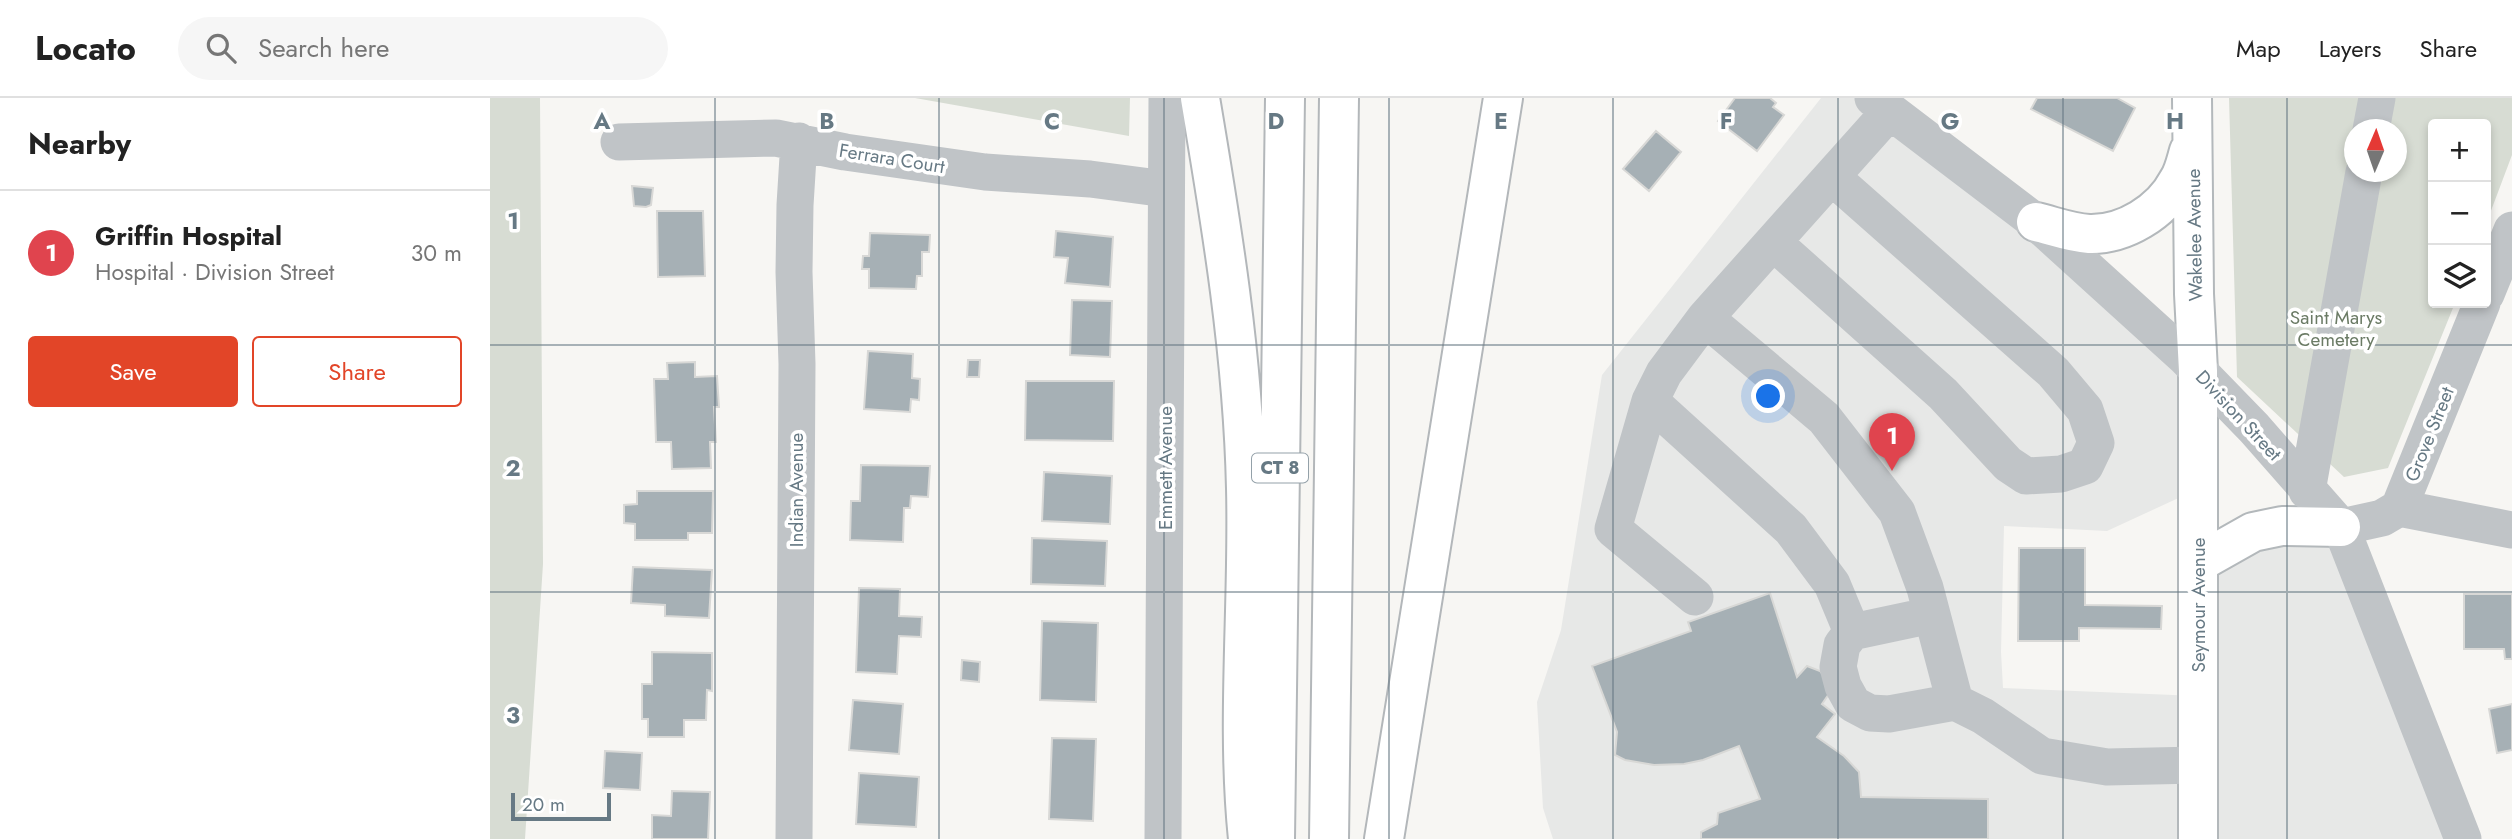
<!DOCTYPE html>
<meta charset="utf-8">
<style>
body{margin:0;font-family:Jost,sans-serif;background:#f6f6f6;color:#222}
.controls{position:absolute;right:21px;top:21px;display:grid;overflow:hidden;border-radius:7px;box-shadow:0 4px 10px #0003}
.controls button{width:63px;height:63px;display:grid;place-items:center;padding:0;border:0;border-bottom:2px solid #e0e0e0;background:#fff;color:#222;font:35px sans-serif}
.compass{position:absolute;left:1854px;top:21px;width:63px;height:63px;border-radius:50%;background:#fff;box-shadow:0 4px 10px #0003;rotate:2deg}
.scale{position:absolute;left:21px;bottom:18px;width:100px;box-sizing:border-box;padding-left:7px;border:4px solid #667984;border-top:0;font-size:19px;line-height:24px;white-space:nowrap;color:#667984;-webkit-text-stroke:5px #fff;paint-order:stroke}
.you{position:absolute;left:1279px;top:299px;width:24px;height:24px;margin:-18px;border:5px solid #fff;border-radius:50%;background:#1a73e8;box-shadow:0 0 0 10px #1a73e833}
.badge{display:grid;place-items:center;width:46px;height:46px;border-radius:50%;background:#e24528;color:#fff;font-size:23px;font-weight:700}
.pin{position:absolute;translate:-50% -58px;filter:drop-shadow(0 2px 4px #0008)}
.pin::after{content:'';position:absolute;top:37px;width:24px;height:21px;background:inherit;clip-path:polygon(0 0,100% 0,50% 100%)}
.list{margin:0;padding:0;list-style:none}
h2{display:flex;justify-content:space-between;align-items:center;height:91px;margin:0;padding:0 28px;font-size:30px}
h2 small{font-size:23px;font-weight:400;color:#767676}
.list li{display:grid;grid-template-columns:46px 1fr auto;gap:21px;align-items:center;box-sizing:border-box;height:126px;padding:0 28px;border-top:2px solid #e0e0e0}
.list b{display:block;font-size:26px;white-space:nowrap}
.list p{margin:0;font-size:23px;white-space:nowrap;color:#767676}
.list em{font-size:23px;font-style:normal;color:#767676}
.actions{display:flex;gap:14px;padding:21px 28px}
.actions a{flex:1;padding:16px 0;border:2px solid #e24528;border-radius:7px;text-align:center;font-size:24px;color:#e24528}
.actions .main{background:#e24528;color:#fff}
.icon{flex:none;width:38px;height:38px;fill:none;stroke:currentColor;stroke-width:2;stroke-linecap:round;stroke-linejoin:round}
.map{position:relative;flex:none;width:2022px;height:741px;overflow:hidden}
header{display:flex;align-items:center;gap:42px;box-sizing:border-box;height:98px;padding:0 35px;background:#fff;border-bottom:2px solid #e0e0e0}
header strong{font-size:33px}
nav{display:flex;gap:38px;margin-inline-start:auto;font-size:24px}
.search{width:490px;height:63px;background:#f6f6f6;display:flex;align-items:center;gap:18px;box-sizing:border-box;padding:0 24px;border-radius:38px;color:#767676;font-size:26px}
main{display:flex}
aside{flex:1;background:#fff}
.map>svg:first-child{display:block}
.built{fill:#e7e8e7}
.green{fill:#d7dcd3;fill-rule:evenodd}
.building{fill:#a6b0b5;stroke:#d8d8d6;stroke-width:2}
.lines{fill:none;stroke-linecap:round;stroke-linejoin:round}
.major-casing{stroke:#b3b8bb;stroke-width:42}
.highway-casing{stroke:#b3b7ba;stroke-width:42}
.minor{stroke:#c0c4c7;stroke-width:37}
.major{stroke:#fff;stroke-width:38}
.highway{stroke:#fff;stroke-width:38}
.grid{fill:none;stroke:#667984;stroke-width:2;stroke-opacity:0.55}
.labels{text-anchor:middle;stroke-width:7;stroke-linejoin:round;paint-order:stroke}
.shield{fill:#fff;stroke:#94a1a9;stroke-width:2}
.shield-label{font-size:18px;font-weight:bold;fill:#667984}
.street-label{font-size:19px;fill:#667984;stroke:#fff}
.park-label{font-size:19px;fill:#6b7b65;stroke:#fff}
.grid-label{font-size:23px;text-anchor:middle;font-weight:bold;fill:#667984;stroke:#fff;stroke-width:7;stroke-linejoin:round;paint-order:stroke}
</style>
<header>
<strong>Locato</strong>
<div class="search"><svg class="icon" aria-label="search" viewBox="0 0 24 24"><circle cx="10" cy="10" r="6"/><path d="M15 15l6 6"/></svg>Search here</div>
<nav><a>Map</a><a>Layers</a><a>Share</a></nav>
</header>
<main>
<aside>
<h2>Nearby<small></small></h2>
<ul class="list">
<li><span class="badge" style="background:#e0444e">1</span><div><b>Griffin Hospital</b><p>Hospital · Division Street</p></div><em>30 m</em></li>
</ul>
<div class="actions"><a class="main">Save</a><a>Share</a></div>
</aside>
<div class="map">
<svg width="2022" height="741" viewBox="0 0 2022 741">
<rect width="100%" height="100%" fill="#f7f6f3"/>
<path class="built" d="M 1331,0 L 1380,0 L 1696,260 L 1708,391 L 1617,433 L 1514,428 L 1511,554 L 1513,590 L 1708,598 L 1708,465 L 1851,429 L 1976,741 L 1063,741 L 1053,710 L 1047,604 L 1071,532 L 1112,277 Z"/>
<path class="green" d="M 0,0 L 50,0 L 53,466 L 35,741 L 0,741 Z
M 425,0 L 640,0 L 639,38 Z
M 1739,0 L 2022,0 L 2022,57 L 1996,126 L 1996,26 L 1943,26 L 1943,205 L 1965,205 L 1898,370 L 1854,379 L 1747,279 ZM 1864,32 L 1906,32 L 1906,74 L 1864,74 Z"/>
<path class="building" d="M 1245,0 L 1280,0 L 1286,5 L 1283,9 L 1294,17 L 1267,53 L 1228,23 Z
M 1547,0 L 1627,0 L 1645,10 L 1623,53 L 1541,11 Z
M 1166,33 L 1191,54 L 1159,93 L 1133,71 Z
M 142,88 L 163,90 L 161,107 L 156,109 L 144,108 Z
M 167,113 L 213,113 L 215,178 L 168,179 Z
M 566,133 L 623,139 L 620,189 L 575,185 L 578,160 L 564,159 Z
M 380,135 L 440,137 L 439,154 L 432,154 L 432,178 L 427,178 L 426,191 L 379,190 L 379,171 L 372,171 L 373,158 L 379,158 Z
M 582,202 L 622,203 L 620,259 L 580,257 Z
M 378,253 L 423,256 L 422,280 L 430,281 L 429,302 L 421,301 L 420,314 L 374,311 Z
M 478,262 L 490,262 L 489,279 L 477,279 Z
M 205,264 L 205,279 L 227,278 L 229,309 L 224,309 L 226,344 L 220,344 L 221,370 L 182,371 L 181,344 L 166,344 L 164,281 L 178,281 L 177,265 Z
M 536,283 L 624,283 L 623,343 L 535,342 Z
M 371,367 L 440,368 L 438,399 L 421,398 L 420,410 L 414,410 L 413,444 L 360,442 L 361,403 L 370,403 Z
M 554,374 L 622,378 L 620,426 L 552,423 Z
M 147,393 L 223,393 L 222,435 L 198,435 L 198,442 L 145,442 L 145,426 L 134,425 L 134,407 L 147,406 Z
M 542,440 L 617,443 L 615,488 L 541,486 Z
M 1529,450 L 1595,450 L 1595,507 L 1672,508 L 1671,531 L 1589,530 L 1589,543 L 1528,543 Z
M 143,469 L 222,472 L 219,520 L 175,518 L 175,507 L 141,505 Z
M 369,490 L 410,491 L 409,518 L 432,519 L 431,539 L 409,538 L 407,576 L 366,574 Z
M 1280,495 L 1307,579 L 1317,568 L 1330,573 L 1343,590 L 1332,606 L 1345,616 L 1327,639 L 1354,658 L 1369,674 L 1371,699 L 1498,701 L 1498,741 L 1211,741 L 1211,734 L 1227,726 L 1228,715 L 1270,701 L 1249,648 L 1213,662 L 1194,666 L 1164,667 L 1135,662 L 1125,657 L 1127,634 L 1102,568 L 1201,533 L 1198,524 Z
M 1974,496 L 2022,496 L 2022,561 L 2015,561 L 2014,551 L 1974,551 Z
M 552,523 L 608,525 L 606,604 L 550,602 Z
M 162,554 L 222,555 L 222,593 L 217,592 L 216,622 L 194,622 L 194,639 L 158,639 L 158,621 L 152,621 L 152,586 L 162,586 Z
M 472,562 L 490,564 L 489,584 L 471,582 Z
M 363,602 L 413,606 L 409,656 L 359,652 Z
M 2022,606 L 2022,652 L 2007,655 L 1999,611 Z
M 562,640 L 606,641 L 603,723 L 559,721 Z
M 115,653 L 152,655 L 150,692 L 113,690 Z
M 369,675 L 429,679 L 426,729 L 366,726 Z
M 182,693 L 220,694 L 218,741 L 162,741 L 162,717 L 181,718 Z"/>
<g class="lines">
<defs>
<path id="major" d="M 1702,0 L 1704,196 L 1708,273 L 1708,741
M 1546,124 C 1563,128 1581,135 1599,136 C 1634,137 1672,114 1688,83 C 1694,74 1696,63 1699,53
M 1708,465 L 1763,434 L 1792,428 L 1851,429"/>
<path id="highway" d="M 710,0 C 732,130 753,258 756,390 C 759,507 746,625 758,741
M 785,741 L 795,0
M 839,741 L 849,0
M 894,741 L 1013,0"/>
</defs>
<use href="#major" class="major-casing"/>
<use href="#highway" class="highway-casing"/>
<path class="minor" d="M 1383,0 L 1546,124 L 1696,260 L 1764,330 L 1851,429 L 1973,741
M 1881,32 L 1887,0
M 129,44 L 286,40 L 355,54 L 495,74 L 600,81 L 676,91
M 1283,144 L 1453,296 L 1518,366 L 1536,378 L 1571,376 L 1595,368 L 1606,345 L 1595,312 L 1563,274 L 1342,79
M 1996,196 L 2022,132
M 1215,220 L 1400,13
M 1160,303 L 1123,431 L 1205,499
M 1817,393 L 1874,74
M 1909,410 L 2022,432
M 1851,429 L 1892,420 L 1909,410 L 1992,205
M 1442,517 L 1362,534 L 1352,547 L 1348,569 L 1353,588 L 1363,606 L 1380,615 L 1399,616 L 1465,604
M 1362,534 L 1342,486 L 1301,431 L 1160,303 L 1174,275 L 1215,220 L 1334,320 L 1407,414 L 1435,490 L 1465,604 L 1493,618 L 1552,658 L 1617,669 L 1708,667
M 304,741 L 307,266 L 304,174 L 305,107 L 309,43
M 673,741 L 677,0"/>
<use href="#major" class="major"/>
<use href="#highway" class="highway"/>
</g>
<path class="grid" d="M 225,0 L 225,741M 449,0 L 449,741M 674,0 L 674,741M 899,0 L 899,741M 1123,0 L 1123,741M 1348,0 L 1348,741M 1573,0 L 1573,741M 1797,0 L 1797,741M 0,247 L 2022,247M 0,494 L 2022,494"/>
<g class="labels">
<rect class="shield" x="762" y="355.5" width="56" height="29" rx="5"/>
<g class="shield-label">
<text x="790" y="376">CT 8</text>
</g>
<g class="street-label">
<text transform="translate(402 60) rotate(9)" y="7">Ferrara Court</text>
<text transform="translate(1704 137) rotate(-91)" y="7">Wakelee Avenue</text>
<text transform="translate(1749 317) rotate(47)" y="7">Division Street</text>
<text transform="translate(1939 336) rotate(-68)" y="7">Grove Street</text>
<text transform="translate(675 370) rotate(-90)" y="7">Emmett Avenue</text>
<text transform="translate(306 392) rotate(-90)" y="7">Indian Avenue</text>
<text transform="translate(1708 507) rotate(-90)" y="7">Seymour Avenue</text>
</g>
<g class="park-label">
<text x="1846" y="226">Saint Marys<tspan x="1846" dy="22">Cemetery</tspan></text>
</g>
</g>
<g class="grid-label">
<text x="112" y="31">A</text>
<text x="337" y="31">B</text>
<text x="562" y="31">C</text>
<text x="786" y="31">D</text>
<text x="1011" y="31">E</text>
<text x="1236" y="31">F</text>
<text x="1460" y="31">G</text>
<text x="1685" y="31">H</text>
<text x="23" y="131">1</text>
<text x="23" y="378">2</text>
<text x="23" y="625">3</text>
</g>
</svg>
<div class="controls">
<button>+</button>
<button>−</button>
<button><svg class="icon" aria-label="layers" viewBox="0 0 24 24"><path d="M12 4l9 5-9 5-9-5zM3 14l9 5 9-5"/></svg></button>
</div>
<svg class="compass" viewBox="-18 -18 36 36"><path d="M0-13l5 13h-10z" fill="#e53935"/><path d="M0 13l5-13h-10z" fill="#767676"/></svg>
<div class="scale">20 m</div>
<div class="you"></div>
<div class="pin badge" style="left:1402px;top:373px;background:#e0444e">1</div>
</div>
</main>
